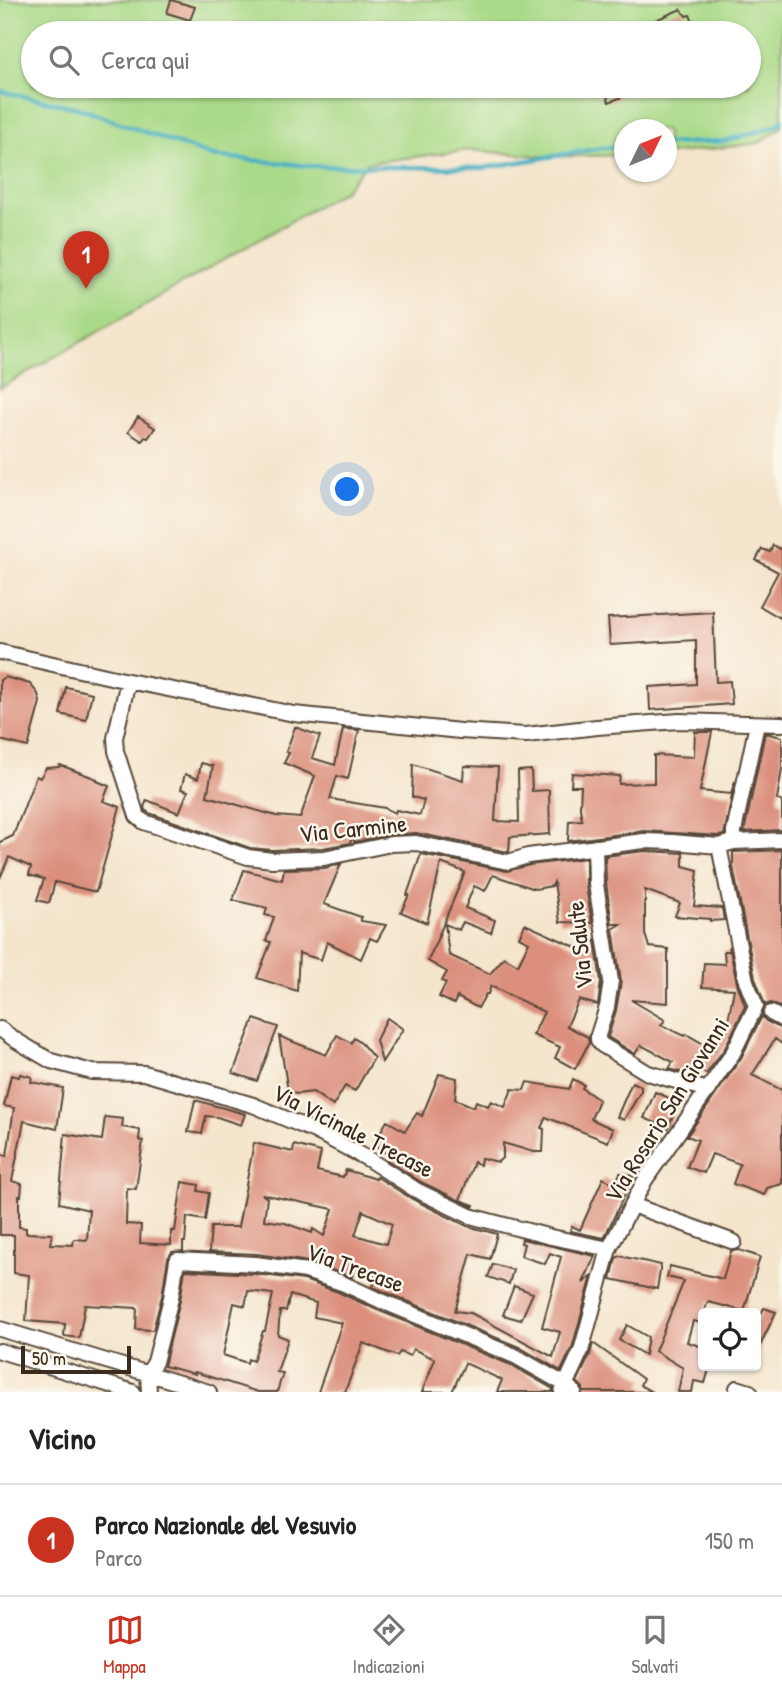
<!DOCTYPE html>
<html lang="it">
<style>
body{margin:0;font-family:"Patrick Hand",sans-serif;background:#f6f6f6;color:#222}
.controls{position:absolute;right:21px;bottom:21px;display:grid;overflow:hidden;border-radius:7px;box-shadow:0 2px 5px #0004}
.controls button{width:63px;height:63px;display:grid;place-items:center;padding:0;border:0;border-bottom:2px solid #e0e0e0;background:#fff;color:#222;font:35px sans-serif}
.compass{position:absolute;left:614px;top:119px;width:63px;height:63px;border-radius:50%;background:#fff;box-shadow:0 2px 5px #0004;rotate:47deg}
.scale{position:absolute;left:21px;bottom:18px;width:110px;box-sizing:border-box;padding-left:7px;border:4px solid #3b2a1e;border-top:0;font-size:19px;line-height:24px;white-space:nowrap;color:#3b2a1e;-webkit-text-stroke:5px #fbf7ec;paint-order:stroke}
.you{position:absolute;left:348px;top:490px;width:24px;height:24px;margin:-18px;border:5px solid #fff;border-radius:50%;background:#1a73e8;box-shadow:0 0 0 10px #1a73e833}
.badge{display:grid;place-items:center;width:46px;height:46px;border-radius:50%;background:#c8321e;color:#fff;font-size:23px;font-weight:700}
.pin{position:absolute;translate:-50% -58px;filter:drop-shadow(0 2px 4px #0008)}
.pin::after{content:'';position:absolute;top:37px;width:24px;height:21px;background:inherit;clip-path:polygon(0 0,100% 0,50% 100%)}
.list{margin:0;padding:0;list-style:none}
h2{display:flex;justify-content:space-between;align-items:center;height:91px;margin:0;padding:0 28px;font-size:30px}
h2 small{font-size:23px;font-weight:400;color:#767676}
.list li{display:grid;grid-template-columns:46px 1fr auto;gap:21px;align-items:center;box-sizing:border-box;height:112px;padding:0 28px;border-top:2px solid #e0e0e0}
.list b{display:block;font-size:26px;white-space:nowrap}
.list p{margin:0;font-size:23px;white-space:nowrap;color:#767676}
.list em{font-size:23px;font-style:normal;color:#767676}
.icon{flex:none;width:38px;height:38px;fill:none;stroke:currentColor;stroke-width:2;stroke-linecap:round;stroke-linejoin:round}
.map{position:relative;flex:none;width:782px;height:1392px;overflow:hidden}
.search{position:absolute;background:#fff;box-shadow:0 2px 5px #0004;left:21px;right:21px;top:21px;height:77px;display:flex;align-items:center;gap:18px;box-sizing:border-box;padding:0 24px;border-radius:38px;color:#767676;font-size:26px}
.sheet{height:203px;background:#fff}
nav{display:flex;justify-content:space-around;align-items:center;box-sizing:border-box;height:98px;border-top:2px solid #e0e0e0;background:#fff;font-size:19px;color:#767676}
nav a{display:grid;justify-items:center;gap:4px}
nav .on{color:#c8321e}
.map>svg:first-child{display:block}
.green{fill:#aada89;stroke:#728254;stroke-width:2;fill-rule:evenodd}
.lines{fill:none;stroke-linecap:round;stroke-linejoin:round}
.stream{stroke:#45afc3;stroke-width:4.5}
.building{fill:#dc8f7d;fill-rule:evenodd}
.street-casing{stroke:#574638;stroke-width:18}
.street{stroke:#fff;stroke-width:14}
.labels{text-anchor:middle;stroke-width:5;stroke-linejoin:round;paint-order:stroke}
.street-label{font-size:24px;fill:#3b2a1e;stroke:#fbf7ec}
</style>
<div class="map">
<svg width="782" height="1392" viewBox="0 0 782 1392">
<rect width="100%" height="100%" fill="#fbf7ec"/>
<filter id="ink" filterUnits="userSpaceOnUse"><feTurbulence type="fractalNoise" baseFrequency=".0143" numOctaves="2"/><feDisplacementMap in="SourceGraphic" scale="14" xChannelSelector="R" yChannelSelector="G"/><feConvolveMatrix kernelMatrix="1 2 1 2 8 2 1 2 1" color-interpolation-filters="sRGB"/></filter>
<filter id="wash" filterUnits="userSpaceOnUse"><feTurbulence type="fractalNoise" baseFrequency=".00686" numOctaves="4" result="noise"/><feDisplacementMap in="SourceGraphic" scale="28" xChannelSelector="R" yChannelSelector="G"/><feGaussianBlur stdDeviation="1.57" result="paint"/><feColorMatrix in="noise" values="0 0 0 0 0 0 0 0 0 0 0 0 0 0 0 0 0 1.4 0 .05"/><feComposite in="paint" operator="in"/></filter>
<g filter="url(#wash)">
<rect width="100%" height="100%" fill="#f4e5cc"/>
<path class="green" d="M 0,0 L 782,0 L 782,127 L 759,143 L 671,154 L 667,154 L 666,130 L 624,130 L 624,155 L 551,157 L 469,150 L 367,163 L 344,191 L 0,388 ZM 33,33 L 749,33 L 749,86 L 33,86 Z"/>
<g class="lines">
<path class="stream" d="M 0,91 L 78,108 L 212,156 L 310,166 L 484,168 L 602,148 L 624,147
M 666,144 L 725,141 L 776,126 L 782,120"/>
</g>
<g id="blocks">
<path class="building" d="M 171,0 L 195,7 L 190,20 L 167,13 Z
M 681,9 L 686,16 L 690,15 L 694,25 L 675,33 L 656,33 L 651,22 Z
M 616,86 L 620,98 L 609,102 L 605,90 Z
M 138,417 L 155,428 L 148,438 L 145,437 L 142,441 L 128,432 Z
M 773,545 L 782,550 L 782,619 L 760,606 L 778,572 L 756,560 L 762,549 L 770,552 Z
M 713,612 L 716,682 L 730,681 L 732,704 L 650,710 L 649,687 L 696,684 L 696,640 L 610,645 L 608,618 Z
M 5,677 L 30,684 L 38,694 L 40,702 L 28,747 L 0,740 L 0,680 Z
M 66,687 L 92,693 L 86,720 L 60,714 Z
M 295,727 L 320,736 L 312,758 L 335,765 L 343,729 L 359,730 L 348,779 L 337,776 L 330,799 L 385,808 L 395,813 L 396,810 L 420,815 L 424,800 L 412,797 L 413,764 L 463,780 L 464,766 L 498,767 L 495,821 L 519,822 L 518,771 L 531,770 L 532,791 L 549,790 L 550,834 L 510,837 L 509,852 L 508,852 L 416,833 L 389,835 L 354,842 L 354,834 L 350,843 L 323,848 L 272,850 L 250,848 L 149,813 L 145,810 L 144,807 L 147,800 L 179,813 L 188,791 L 181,789 L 185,774 L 198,779 L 201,763 L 213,766 L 207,796 L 276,816 L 300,818 L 315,776 L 284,763 L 289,753 L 286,752 Z
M 695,732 L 712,732 L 700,791 L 731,794 L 735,781 L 724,835 L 718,836 L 644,831 L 568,841 L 569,821 L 582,820 L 580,808 L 581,786 L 571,786 L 572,773 L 620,776 L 619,784 L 654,783 L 654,755 L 694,757 Z
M 765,733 L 782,737 L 782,769 L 777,799 L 782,802 L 782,830 L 744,832 Z
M 60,765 L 97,779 L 97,781 L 109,786 L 103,801 L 120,807 L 96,892 L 55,882 L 49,903 L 37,900 L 44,879 L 29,875 L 31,867 L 9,857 L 0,878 L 0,842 L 13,836 L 36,776 L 40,778 L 46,768 L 59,767 Z
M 782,850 L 782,1008 L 771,1003 L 765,1005 L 755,978 L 733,867 L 733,852 Z
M 644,851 L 683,853 L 683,866 L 698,870 L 694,906 L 722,908 L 724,920 L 710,921 L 710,919 L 675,916 L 680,903 L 645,890 L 645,934 L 649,947 L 668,949 L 668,1003 L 631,1000 L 665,1020 L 661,1025 L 685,1036 L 686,1034 L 714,1050 L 723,1030 L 726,1031 L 734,989 L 702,987 L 704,963 L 725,964 L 724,951 L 730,951 L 729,946 L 737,983 L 745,1006 L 725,1048 L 706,1074 L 693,1066 L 688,1074 L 669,1069 L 673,1062 L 641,1045 L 635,1054 L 608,1037 L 616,1010 L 621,982 L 613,929 L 621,924 L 612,924 L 606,883 L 605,856 Z
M 421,854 L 507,871 L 530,865 L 586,858 L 586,885 L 592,923 L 560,922 L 554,882 L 552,886 L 535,889 L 493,875 L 485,891 L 474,886 L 465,908 L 495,920 L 491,933 L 463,922 L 459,930 L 445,924 L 449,955 L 490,974 L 504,957 L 518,965 L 529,942 L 519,937 L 525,924 L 580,949 L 595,940 L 601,981 L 598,1005 L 579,1000 L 567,1026 L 588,1037 L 589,1043 L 575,1069 L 555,1058 L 560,1047 L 533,1035 L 544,1012 L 491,986 L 488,994 L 486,994 L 478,1008 L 457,997 L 454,1004 L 439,997 L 446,983 L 442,981 L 447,972 L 428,961 L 465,872 L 441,863 L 427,923 L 401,912 L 409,895 L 407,895 Z
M 341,864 L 324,904 L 361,917 L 361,921 L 386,925 L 377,941 L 370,938 L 361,959 L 327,942 L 321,960 L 299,953 L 297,991 L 257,978 L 271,942 L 266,941 L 274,917 L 265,915 L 267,908 L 233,900 L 244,870 L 282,880 L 284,869 L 325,868 Z
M 762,1016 L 766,1021 L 782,1029 L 782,1044 L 775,1039 L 752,1075 L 782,1090 L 782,1184 L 767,1188 L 764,1195 L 733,1184 L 740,1164 L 712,1154 L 704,1173 L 687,1167 L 698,1140 L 687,1136 L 741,1058 Z
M 387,1018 L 403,1029 L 382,1062 L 376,1040 Z
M 254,1019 L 278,1027 L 257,1081 L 233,1073 Z
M 337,1035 L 351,1043 L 354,1038 L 362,1044 L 374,1058 L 355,1091 L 345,1086 L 333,1106 L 313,1092 L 296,1094 L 288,1091 L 279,1036 L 326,1055 Z
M 20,1074 L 32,1077 L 31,1082 L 63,1088 L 57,1129 L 24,1121 L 12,1181 L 22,1184 L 21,1196 L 19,1196 L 19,1227 L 26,1228 L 26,1233 L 52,1234 L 50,1244 L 73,1245 L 74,1239 L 87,1240 L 89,1210 L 59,1203 L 65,1134 L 102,1140 L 105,1117 L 123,1119 L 122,1127 L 140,1130 L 139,1140 L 143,1141 L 136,1189 L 127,1188 L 126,1224 L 141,1225 L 140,1243 L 171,1245 L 171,1231 L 175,1231 L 182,1182 L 199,1185 L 198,1191 L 209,1193 L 205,1220 L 187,1217 L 185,1242 L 183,1242 L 183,1251 L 172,1252 L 168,1258 L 162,1296 L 153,1330 L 136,1329 L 137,1308 L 85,1305 L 79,1338 L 64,1336 L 65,1324 L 26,1321 L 29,1275 L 14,1273 L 14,1235 L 0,1235 L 0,1154 L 7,1156 L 14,1108 L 4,1106 L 11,1075 L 19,1077 Z
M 439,1074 L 457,1078 L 455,1099 L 474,1107 L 476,1101 L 488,1106 L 491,1101 L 505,1107 L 512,1089 L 524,1090 L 527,1082 L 569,1089 L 573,1079 L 584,1085 L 582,1088 L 599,1100 L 591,1119 L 613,1129 L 608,1142 L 546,1117 L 541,1128 L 544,1129 L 543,1152 L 534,1152 L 503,1143 L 503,1157 L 498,1162 L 481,1158 L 480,1165 L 474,1162 L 460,1200 L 474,1205 L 473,1207 L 421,1182 L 387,1160 L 390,1156 L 373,1144 L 387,1121 L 405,1131 L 417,1113 L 422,1116 Z
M 632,1082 L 641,1086 L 641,1091 L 624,1120 L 617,1117 Z
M 655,1092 L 679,1102 L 668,1128 L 644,1118 Z
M 195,1100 L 245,1114 L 241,1125 L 217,1117 L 206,1116 L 202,1134 L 188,1132 Z
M 254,1143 L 293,1152 L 294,1145 L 321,1152 L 317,1171 L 343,1177 L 346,1170 L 376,1179 L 377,1177 L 412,1199 L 467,1226 L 497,1234 L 490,1259 L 471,1254 L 455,1311 L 471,1313 L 553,1357 L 560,1332 L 542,1327 L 561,1257 L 550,1253 L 545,1264 L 521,1256 L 524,1244 L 521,1243 L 522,1239 L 595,1256 L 583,1283 L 592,1276 L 572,1348 L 561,1371 L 519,1347 L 373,1287 L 377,1272 L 355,1267 L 352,1277 L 308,1262 L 257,1254 L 209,1252 L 211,1227 L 238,1227 ZM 262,1194 L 333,1209 L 324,1236 L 313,1229 L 312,1233 L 285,1223 L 264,1220 L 267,1198 ZM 363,1211 L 392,1224 L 386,1244 L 355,1235 Z
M 620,1173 L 625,1173 L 633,1177 L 604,1238 L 570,1231 L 572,1226 L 580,1230 L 603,1178 L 615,1184 Z
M 739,1250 L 760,1257 L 744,1311 L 708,1302 L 703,1313 L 702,1323 L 693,1321 L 687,1342 L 703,1347 L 703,1366 L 710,1366 L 705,1383 L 694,1381 L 692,1392 L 678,1392 L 683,1368 L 655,1351 L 684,1281 L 667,1277 L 670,1266 L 723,1279 L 731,1251 Z
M 620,1256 L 661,1265 L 657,1289 L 611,1279 L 616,1258 Z
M 493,1264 L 513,1270 L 509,1284 L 488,1277 Z
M 185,1270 L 255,1274 L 304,1280 L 338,1292 L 375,1309 L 511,1365 L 553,1389 L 552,1392 L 497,1392 L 502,1380 L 465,1363 L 452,1392 L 422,1392 L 435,1359 L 413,1349 L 410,1356 L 400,1352 L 397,1356 L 363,1343 L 345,1392 L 318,1392 L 342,1323 L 314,1317 L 316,1303 L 290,1295 L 286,1311 L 280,1311 L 278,1335 L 288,1339 L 277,1372 L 283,1373 L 277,1392 L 258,1392 L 195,1372 L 195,1374 L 164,1366 L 180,1300 ZM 248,1291 L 273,1294 L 265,1331 L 263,1331 L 253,1361 L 248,1359 L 247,1363 L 223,1355 L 234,1303 L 245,1306 Z
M 514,1286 L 533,1293 L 521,1320 L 503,1315 Z
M 764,1308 L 776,1312 L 756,1354 L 756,1324 Z
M 627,1325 L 648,1337 L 645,1355 L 619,1340 Z
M 593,1343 L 643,1379 L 640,1385 L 652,1392 L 583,1392 L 583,1388 L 577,1382 L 590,1355 Z"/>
</g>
</g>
<g filter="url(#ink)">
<use href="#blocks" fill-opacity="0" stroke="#574638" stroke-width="2"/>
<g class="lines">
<defs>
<path id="street" d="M 0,652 L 128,681 L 294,714 L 460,731 L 526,735 L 597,727 L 679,721 L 782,724
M 128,681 L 115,738 L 116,751 L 137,816 L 144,822 L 248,857 L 272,860 L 324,858 L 391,844 L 416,843 L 508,862 L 528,856 L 644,841 L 672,842 L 719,846 L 734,842 L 782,840
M 734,842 L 734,831 L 757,724
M 595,847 L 596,884 L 611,981 L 607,1007 L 598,1035 L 598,1040 L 602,1045 L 648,1073 L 708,1090
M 771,1013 L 782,1019
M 0,1029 L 17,1041 L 51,1061 L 92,1072 L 144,1073 L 253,1105 L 315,1131 L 368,1159 L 416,1190 L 470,1216 L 551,1237 L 609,1249
M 632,1205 L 734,1242
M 0,1329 L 209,1392
M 0,1351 L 133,1392
M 737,1388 L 750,1392
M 149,1392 L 148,1373 L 155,1362 L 171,1298 L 177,1260 L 256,1264 L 306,1271 L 342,1283 L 379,1300 L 515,1356 L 566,1385 L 574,1392
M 562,1392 L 581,1351 L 609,1249 L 645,1180 L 733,1053 L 756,1006 L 746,981 L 719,846"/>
</defs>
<use href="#street" class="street-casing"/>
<use href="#street" class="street"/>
</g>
</g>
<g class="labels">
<g class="street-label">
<text transform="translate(353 829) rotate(-6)" y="8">Via Carmine</text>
<text transform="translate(580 945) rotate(-96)" y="8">Via Salute</text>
<text transform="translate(667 1110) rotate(-58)" y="8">Via Rosario San Giovanni</text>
<text transform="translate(353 1131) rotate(27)" y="8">Via Vicinale Trecase</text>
<text transform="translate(355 1268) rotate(20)" y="8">Via Trecase</text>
</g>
</g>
</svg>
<div class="controls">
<button><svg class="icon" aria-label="locate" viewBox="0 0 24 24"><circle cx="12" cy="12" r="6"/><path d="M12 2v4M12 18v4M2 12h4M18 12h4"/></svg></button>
</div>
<svg class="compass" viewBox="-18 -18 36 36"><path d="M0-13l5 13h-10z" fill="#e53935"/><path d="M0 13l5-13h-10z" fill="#767676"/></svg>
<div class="scale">50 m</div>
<div class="you"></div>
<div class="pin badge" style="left:86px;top:289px">1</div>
<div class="search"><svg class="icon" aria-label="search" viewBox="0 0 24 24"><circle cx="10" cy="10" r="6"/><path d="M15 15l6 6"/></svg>Cerca qui</div>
</div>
<section class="sheet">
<h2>Vicino<small></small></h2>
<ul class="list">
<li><span class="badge">1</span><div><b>Parco Nazionale del Vesuvio</b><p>Parco</p></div><em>150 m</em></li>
</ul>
</section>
<nav>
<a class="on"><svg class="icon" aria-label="map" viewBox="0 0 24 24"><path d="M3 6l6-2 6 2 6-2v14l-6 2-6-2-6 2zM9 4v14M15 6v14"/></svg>Mappa</a>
<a><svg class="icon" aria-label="directions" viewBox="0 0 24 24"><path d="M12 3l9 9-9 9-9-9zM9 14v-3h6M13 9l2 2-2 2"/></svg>Indicazioni</a>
<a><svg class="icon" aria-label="saved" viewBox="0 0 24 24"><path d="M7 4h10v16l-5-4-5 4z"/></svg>Salvati</a>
</nav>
